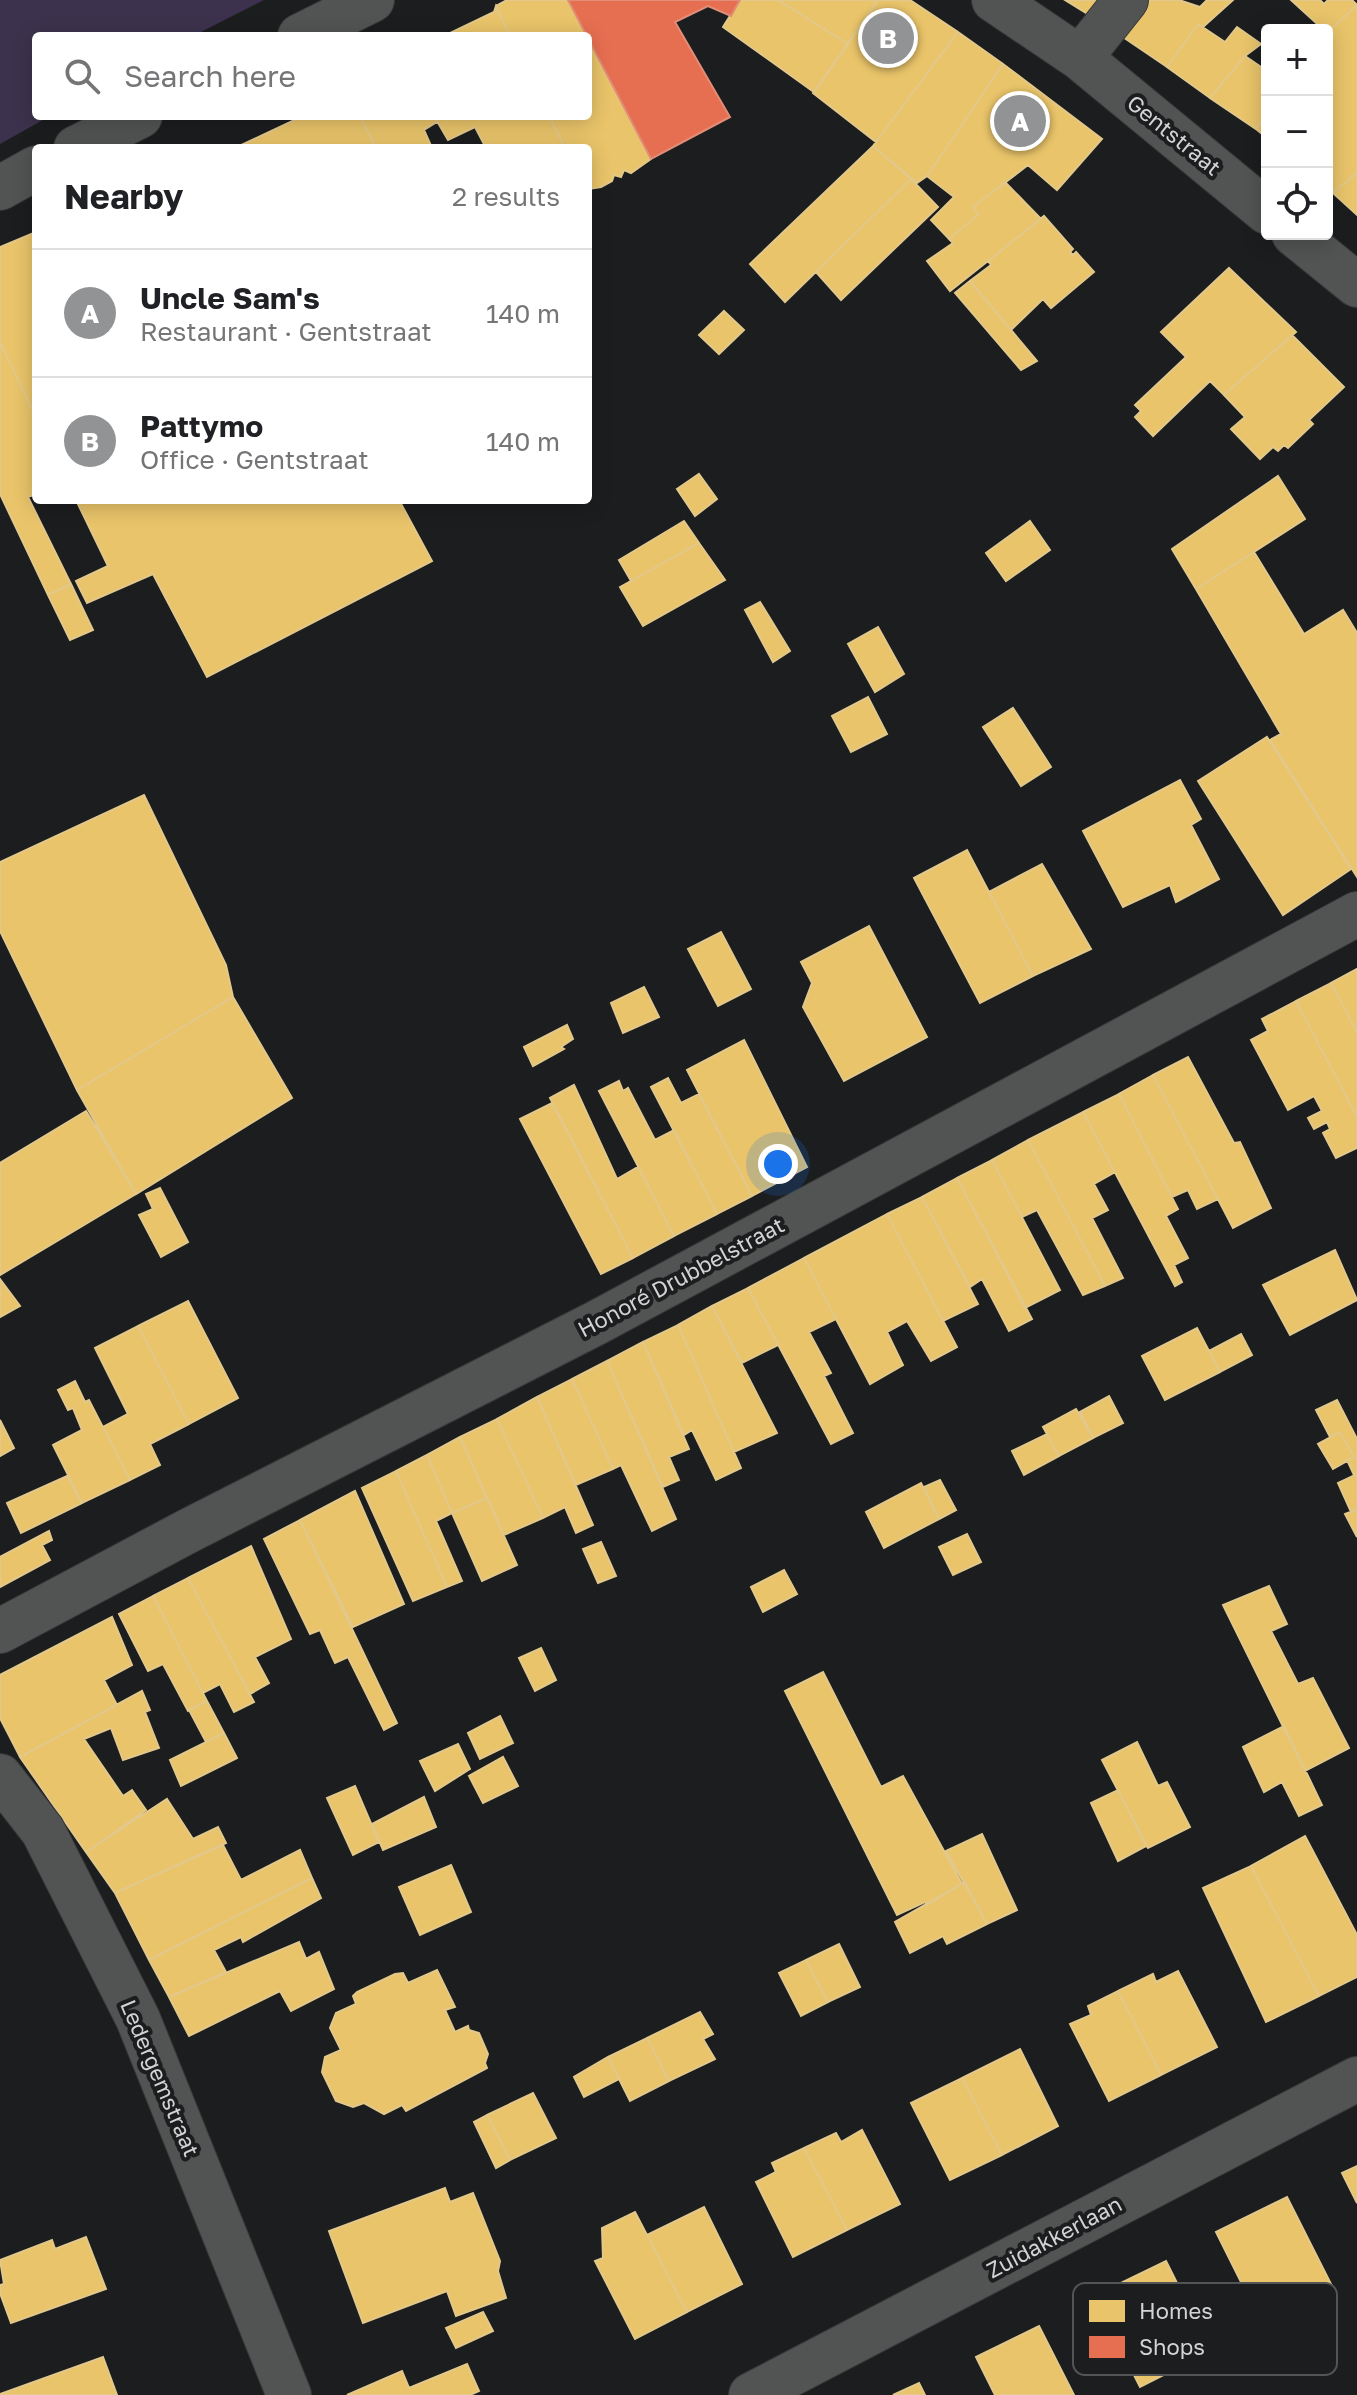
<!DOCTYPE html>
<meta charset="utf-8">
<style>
body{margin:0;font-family:"Golos Text",sans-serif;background:#f6f6f6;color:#202124}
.controls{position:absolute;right:24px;top:24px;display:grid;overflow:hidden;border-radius:8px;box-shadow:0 4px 20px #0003}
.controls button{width:72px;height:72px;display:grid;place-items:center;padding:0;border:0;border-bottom:2px solid #e0e0e0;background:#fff;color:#202124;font:40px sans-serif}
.you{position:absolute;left:778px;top:1164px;width:28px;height:28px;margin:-20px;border:6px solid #fff;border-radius:50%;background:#1a73e8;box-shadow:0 0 0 12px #1a73e833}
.badge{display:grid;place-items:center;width:52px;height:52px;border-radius:50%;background:#929394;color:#fff;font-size:26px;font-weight:700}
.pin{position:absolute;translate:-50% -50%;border:4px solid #fff;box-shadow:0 2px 8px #0006}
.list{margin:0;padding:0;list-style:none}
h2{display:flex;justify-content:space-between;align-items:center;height:104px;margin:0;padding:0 32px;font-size:34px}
h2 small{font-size:26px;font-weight:400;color:#757577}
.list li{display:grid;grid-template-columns:52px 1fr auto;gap:24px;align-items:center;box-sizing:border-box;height:128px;padding:0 32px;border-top:2px solid #e0e0e0}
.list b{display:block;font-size:30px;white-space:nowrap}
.list p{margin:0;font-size:26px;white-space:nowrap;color:#757577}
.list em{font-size:26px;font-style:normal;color:#757577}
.icon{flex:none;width:44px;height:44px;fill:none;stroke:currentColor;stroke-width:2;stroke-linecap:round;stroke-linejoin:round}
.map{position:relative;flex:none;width:1357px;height:2395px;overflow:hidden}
.search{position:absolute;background:#fff;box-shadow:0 4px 20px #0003;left:32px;top:32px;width:560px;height:88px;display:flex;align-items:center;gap:20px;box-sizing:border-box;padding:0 28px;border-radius:8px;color:#757577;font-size:30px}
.panel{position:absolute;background:#fff;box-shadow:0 4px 20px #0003;left:32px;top:144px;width:560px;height:360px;border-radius:8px}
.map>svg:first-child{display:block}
.green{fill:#3c324d}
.homes{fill:#e9c46a;stroke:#e2c88a;stroke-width:2}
.shops{fill:#e76f51;stroke:#e18d78;stroke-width:2}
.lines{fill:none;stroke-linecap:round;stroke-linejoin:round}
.minor-casing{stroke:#373839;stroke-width:46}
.tertiary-casing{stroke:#373839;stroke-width:46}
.minor{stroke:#525353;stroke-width:44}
.tertiary{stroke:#525353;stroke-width:44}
.labels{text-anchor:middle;stroke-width:8;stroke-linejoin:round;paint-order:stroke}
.street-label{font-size:22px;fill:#d2d3d4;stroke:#1b1d1f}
.key{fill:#1b1d1f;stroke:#525455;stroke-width:2}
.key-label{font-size:22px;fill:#d2d3d4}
</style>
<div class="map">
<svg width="1357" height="2395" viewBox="0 0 1357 2395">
<rect width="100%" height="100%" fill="#1c1d1e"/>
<path class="green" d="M 0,0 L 264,0 L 193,36 L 36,36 L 36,116 L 50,116 L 0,144 Z"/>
<path class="homes" d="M 507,0 L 568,0 L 587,36 L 510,36 L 496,6 Z
M 740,0 L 778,0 L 848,44 L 814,92 L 723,27 Z
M 778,0 L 878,0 L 848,44 Z
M 878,0 L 910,0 L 958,32 L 876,142 L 813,93 Z
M 1065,0 L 1106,0 L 1094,18 Z
M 1144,0 L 1179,0 L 1200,7 L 1207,0 L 1233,0 L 1203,27 L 1198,24 L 1167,67 L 1120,35 Z
M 1291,0 L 1320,0 L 1324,4 L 1328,0 L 1352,0 L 1357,5 L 1327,33 Z
M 1357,5 L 1357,173 L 1333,193 L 1327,188 L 1327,33 Z
M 496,6 L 510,36 L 444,36 L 494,12 Z
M 1198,24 L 1225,42 L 1237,27 L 1261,44 L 1245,56 L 1210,98 L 1167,67 Z
M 958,32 L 1003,64 L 927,176 L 917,183 L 873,146 Z
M 588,39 L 651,159 L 631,173 L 624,170 L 621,177 L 614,175 L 612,181 L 601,187 L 588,189 L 588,148 L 565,148 L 549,116 L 588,116 Z
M 1245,56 L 1267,71 L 1267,112 L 1256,129 L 1210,98 Z
M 1003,64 L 1102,139 L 1057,190 L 1028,165 L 973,207 L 979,214 L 949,239 L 931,220 L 954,197 L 927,176 Z
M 1267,112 L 1267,138 L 1256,129 Z
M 303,116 L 360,116 L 376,148 L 235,148 Z
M 360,116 L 434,116 L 437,122 L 424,130 L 432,148 L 376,148 Z
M 434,116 L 549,116 L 565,148 L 486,148 L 475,127 L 448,140 Z
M 873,146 L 911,179 L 785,302 L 750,264 Z
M 1357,173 L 1357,215 L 1333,193 Z
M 911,179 L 938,207 L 841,300 L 816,272 Z
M 1005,182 L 1041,219 L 950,291 L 927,261 L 953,243 L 949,239 L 979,214 L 973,207 Z
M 1044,216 L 1073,249 L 1070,252 L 1073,255 L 1076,252 L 1094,272 L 1051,308 L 1043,299 L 1011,330 L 970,281 L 991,265 L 988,261 Z
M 36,232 L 36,417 L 0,342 L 0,247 Z
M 1229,268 L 1296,332 L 1224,395 L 1210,381 L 1153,436 L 1135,417 L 1141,411 L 1135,405 L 1186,357 L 1161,332 Z
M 970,281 L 1011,330 L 1037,361 L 1021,370 L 955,293 Z
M 724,311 L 744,330 L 719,354 L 699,335 Z
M 1292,335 L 1344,387 L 1309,420 L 1313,424 L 1288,448 L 1284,445 L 1278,451 L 1273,447 L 1260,459 L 1231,429 L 1245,417 L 1224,395 Z
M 0,342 L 36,417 L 36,494 L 28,497 L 71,584 L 48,595 L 0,494 Z
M 699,474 L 717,499 L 695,516 L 677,489 Z
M 1278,476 L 1305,519 L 1196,589 L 1172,549 Z
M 76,500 L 399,500 L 432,561 L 207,677 L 153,574 L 87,603 L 76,581 L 108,566 Z
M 684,521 L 699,543 L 631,581 L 619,560 Z
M 1030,521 L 1050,550 L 1006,581 L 986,553 Z
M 699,543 L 725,580 L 643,626 L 620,587 Z
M 1254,552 L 1304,634 L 1343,610 L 1357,633 L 1357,877 L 1270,740 L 1281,734 L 1196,589 Z
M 71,584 L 93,630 L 70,640 L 48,595 Z
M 760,602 L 790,651 L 773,662 L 745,610 Z
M 878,627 L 904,674 L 875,692 L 848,644 Z
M 868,697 L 887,734 L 851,752 L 832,716 Z
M 1013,708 L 1051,767 L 1021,786 L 983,727 Z
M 1267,737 L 1351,869 L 1283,915 L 1198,781 Z
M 1180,780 L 1201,819 L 1191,825 L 1219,879 L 1176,902 L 1170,885 L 1123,907 L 1083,831 Z
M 144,795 L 226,965 L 233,997 L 77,1090 L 0,931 L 0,862 Z
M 967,850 L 1033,976 L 980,1003 L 914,878 Z
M 1042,864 L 1091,949 L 1033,976 L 989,892 Z
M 869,926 L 927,1037 L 844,1081 L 803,1007 L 812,983 L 801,962 Z
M 721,932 L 751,989 L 718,1006 L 688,949 Z
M 1357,969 L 1357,1032 L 1331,983 Z
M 1331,983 L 1357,1032 L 1357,1117 L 1296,1001 Z
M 644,987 L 659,1017 L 623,1033 L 611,1003 Z
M 233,997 L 292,1098 L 136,1194 L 77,1090 Z
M 1296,1001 L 1357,1117 L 1357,1148 L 1336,1158 L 1323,1133 L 1330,1129 L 1327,1122 L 1314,1129 L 1308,1118 L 1322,1111 L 1314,1096 L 1288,1110 L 1251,1040 L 1268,1031 L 1262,1019 Z
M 567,1025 L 573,1039 L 561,1047 L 564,1049 L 533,1066 L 524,1047 Z
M 744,1040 L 807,1167 L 752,1196 L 687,1070 Z
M 1188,1057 L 1234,1143 L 1240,1142 L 1271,1208 L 1233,1228 L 1153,1075 Z
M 1153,1075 L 1218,1199 L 1197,1209 L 1188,1190 L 1172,1197 L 1119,1094 Z
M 668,1078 L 681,1103 L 699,1094 L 752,1196 L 717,1214 L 651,1087 Z
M 619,1081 L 623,1091 L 628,1088 L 655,1140 L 674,1130 L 717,1214 L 674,1236 L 599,1091 Z
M 574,1085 L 617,1179 L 638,1167 L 674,1236 L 633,1258 L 550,1098 Z
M 1119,1094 L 1178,1209 L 1166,1216 L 1188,1258 L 1174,1265 L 1182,1282 L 1175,1286 L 1083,1112 Z
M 552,1103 L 633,1258 L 601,1274 L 520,1119 Z
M 86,1111 L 136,1194 L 0,1275 L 0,1163 Z
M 1083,1112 L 1115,1172 L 1094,1184 L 1108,1210 L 1092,1218 L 1123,1278 L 1105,1286 L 1028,1140 Z
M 1028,1140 L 1105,1286 L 1083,1295 L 1037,1210 L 1022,1217 L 992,1160 Z
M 992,1160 L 1060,1290 L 1025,1308 L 957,1178 Z
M 957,1178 L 1032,1319 L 1009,1331 L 982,1279 L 970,1287 L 922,1197 Z
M 160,1188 L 188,1242 L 161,1257 L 139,1215 L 153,1209 L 146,1194 Z
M 922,1197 L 978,1304 L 943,1321 L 887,1214 Z
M 887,1214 L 957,1347 L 931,1361 L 907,1321 L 887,1332 L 903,1365 L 870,1384 L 804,1258 Z
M 1335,1250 L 1357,1300 L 1290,1335 L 1263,1285 Z
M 804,1258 L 836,1319 L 809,1332 L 831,1373 L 824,1376 L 853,1433 L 831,1444 L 748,1288 Z
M 0,1279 L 20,1306 L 0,1317 Z
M 748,1288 L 778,1345 L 742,1363 L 712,1306 Z
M 188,1301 L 238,1398 L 189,1424 L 138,1326 Z
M 712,1306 L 777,1433 L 734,1452 L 678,1325 Z
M 678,1325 L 741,1468 L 716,1480 L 692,1430 L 684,1435 L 643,1342 Z
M 138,1326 L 189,1424 L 150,1444 L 160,1465 L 130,1480 L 103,1427 L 128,1414 L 95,1348 Z
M 1197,1328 L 1220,1372 L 1165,1400 L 1142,1356 Z
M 1241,1334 L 1252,1355 L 1220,1372 L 1209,1351 Z
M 643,1342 L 689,1449 L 669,1457 L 679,1480 L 663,1487 L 607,1361 Z
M 607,1361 L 676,1519 L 652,1531 L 621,1465 L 613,1469 L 572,1379 Z
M 572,1379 L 613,1469 L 576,1485 L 537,1397 Z
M 75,1381 L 85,1402 L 89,1400 L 130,1480 L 82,1503 L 53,1445 L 82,1430 L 73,1408 L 68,1410 L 58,1390 Z
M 1109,1396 L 1123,1423 L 1093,1438 L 1080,1412 Z
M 537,1397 L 593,1525 L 576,1533 L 565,1507 L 543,1518 L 497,1419 Z
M 1337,1400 L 1357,1439 L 1357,1474 L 1354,1475 L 1347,1460 L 1354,1457 L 1340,1432 L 1330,1437 L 1316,1410 Z
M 1076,1409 L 1093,1438 L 1059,1456 L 1043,1427 Z
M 497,1419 L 543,1518 L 504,1535 L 460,1437 Z
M 0,1420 L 14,1448 L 0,1456 Z
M 1340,1432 L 1354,1457 L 1333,1469 L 1318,1444 Z
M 1047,1434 L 1059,1456 L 1024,1475 L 1012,1451 Z
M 460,1437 L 487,1498 L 452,1513 L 427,1455 Z
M 427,1455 L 452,1513 L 436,1521 L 462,1581 L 447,1587 L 396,1471 Z
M 396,1471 L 447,1587 L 413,1601 L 362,1488 Z
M 1357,1474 L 1357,1509 L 1351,1512 L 1338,1483 Z
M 67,1476 L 82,1503 L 21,1533 L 7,1503 Z
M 940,1480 L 956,1510 L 939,1519 L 924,1487 Z
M 921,1483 L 939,1519 L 884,1548 L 866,1512 Z
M 355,1491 L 404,1604 L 353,1627 L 300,1520 Z
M 487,1498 L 517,1565 L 482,1581 L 452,1513 Z
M 1357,1509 L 1357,1537 L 1345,1514 Z
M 300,1520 L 397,1723 L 384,1730 L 348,1657 L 335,1663 L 320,1630 L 310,1634 L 264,1539 Z
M 49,1531 L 52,1540 L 42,1545 L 50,1560 L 0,1587 L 0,1557 Z
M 967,1534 L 981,1562 L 953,1575 L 939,1547 Z
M 601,1542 L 616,1576 L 598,1583 L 583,1549 Z
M 251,1546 L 291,1639 L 255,1657 L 269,1683 L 250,1694 L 188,1578 Z
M 784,1570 L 797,1594 L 763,1612 L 751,1587 Z
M 188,1578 L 254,1702 L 234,1712 L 220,1684 L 203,1693 L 153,1596 Z
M 1269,1586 L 1287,1624 L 1271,1631 L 1298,1684 L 1313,1678 L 1349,1748 L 1305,1771 L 1223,1605 Z
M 153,1596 L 207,1701 L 188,1711 L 163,1664 L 148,1671 L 119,1614 Z
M 112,1617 L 132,1665 L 104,1680 L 117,1705 L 20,1757 L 0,1718 L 0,1675 Z
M 541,1648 L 556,1680 L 535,1691 L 519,1658 Z
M 823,1672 L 881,1787 L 903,1776 L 962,1884 L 927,1905 L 925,1902 L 897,1915 L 785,1691 Z
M 142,1691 L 150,1710 L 145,1712 L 159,1748 L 123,1760 L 111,1728 L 84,1739 L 123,1796 L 132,1790 L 146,1810 L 86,1852 L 20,1757 Z
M 207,1701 L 224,1733 L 206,1742 L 189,1710 Z
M 500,1716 L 513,1743 L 480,1759 L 468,1733 Z
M 1284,1726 L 1322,1805 L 1299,1816 L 1282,1782 L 1264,1792 L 1243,1747 Z
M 224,1733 L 237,1758 L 181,1786 L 170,1760 Z
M 1137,1742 L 1158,1786 L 1167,1782 L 1190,1827 L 1148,1848 L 1102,1760 Z
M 458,1744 L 470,1769 L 435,1791 L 420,1761 Z
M 503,1757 L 518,1786 L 483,1803 L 469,1776 Z
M 355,1786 L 379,1842 L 353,1855 L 327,1798 Z
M 1118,1790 L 1146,1846 L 1118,1861 L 1091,1803 Z
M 424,1797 L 436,1827 L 383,1850 L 372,1824 Z
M 167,1799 L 193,1839 L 218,1827 L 226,1843 L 115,1893 L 86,1852 Z
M 982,1834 L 1017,1910 L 987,1924 L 946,1851 Z
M 1305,1836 L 1357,1935 L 1357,1977 L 1319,1996 L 1251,1866 Z
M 223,1845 L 241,1880 L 300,1850 L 312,1878 L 149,1960 L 115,1893 Z
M 451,1865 L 471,1912 L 420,1935 L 399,1887 Z
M 1251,1866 L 1319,1996 L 1266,2022 L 1203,1888 Z
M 312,1878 L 321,1898 L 243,1942 L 241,1937 L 214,1950 L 226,1972 L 169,1997 L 149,1960 Z
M 965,1882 L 987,1924 L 947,1944 L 943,1936 L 910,1953 L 895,1922 Z
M 299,1942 L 306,1959 L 319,1952 L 334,1989 L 291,2011 L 280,1991 L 189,2036 L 169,1997 Z
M 839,1944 L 860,1987 L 828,2002 L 806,1960 Z
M 806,1960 L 828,2002 L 801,2016 L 779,1973 Z
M 437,1970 L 455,2007 L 445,2010 L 455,2032 L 468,2026 L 469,2030 L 479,2033 L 488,2054 L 485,2063 L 487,2068 L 406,2111 L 402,2105 L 384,2114 L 364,2103 L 353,2107 L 336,2101 L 322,2072 L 325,2057 L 341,2050 L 330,2028 L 336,2013 L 356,2004 L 353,1996 L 357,1992 L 395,1974 L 403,1973 L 408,1983 Z
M 1178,1971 L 1217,2047 L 1161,2075 L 1118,1991 L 1153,1974 L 1156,1982 Z
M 1118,1991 L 1161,2075 L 1109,2101 L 1070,2024 L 1091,2015 L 1088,2006 Z
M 700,2012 L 713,2034 L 703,2039 L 715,2059 L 669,2081 L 647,2038 Z
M 647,2038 L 669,2081 L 630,2101 L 608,2057 Z
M 1020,2049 L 1058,2126 L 1002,2155 L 962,2078 Z
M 608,2057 L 619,2079 L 584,2097 L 574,2077 Z
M 962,2078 L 1002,2155 L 950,2180 L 911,2103 Z
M 533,2093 L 556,2138 L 510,2160 L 487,2115 Z
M 487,2115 L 510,2160 L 496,2168 L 474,2122 Z
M 862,2130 L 900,2204 L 847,2230 L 804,2148 L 836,2133 L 841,2142 Z
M 804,2148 L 847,2230 L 793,2257 L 756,2182 L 776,2172 L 772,2163 Z
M 1357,2166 L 1357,2203 L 1342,2173 Z
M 445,2188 L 450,2202 L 473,2193 L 500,2261 L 498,2271 L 506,2298 L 456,2316 L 447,2291 L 363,2323 L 329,2231 Z
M 1287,2197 L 1335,2292 L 1264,2328 L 1216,2232 Z
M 704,2207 L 742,2284 L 687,2312 L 647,2235 Z
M 635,2212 L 687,2312 L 635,2339 L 595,2261 L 603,2258 L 602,2228 Z
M 86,2237 L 106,2289 L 11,2323 L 0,2293 L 0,2285 L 4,2284 L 0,2260 L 52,2240 L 55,2249 Z
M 1166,2261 L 1211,2351 L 1140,2387 L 1094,2296 Z
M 483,2312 L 493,2331 L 456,2348 L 446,2328 Z
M 1039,2326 L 1074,2395 L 995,2395 L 976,2357 Z
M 103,2357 L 117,2395 L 0,2395 L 0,2394 Z
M 467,2364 L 479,2391 L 470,2395 L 347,2395 L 402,2371 L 409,2388 Z
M 919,2383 L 925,2395 L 893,2395 Z"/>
<path class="shops" d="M 568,0 L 740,0 L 731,16 L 708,6 L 675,22 L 730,117 L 651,159 Z"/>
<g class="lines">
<defs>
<path id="minor" d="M 994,0 L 1080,58 L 1267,212
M 1080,58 L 1126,0
M 1294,234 L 1357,285
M 0,1631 L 188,1531 L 596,1323 L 1357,914
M 0,1776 L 43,1831 L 138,2019 L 289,2395
M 751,2395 L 1357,2079"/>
<path id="tertiary" d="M 300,36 L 372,0
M 76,148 L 140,116
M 0,188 L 36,168"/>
</defs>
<use href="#minor" class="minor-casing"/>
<use href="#tertiary" class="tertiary-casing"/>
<use href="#minor" class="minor"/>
<use href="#tertiary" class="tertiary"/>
</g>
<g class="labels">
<g class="street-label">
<text transform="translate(1174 135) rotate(39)" y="8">Gentstraat</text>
<text transform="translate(681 1277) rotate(-28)" y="8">Honoré Drubbelstraat</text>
<text transform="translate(160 2078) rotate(67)" y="8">Ledergemstraat</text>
<text transform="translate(1054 2237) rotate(-28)" y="8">Zuidakkerlaan</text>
</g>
</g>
<rect x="1073" y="2283" width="264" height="92" rx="12" class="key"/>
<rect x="1089" y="2300" width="36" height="22" fill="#e9c46a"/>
<rect x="1089" y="2336" width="36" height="22" fill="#e76f51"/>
<g class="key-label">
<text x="1139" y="2319">Homes</text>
<text x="1139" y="2355">Shops</text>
</g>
</svg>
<div class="controls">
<button>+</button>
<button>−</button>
<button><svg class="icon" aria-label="locate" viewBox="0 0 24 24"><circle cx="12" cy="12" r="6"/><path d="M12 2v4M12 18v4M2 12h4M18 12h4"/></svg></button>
</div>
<div class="you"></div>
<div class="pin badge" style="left:1020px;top:121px">A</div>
<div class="pin badge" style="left:888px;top:38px">B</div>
<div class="search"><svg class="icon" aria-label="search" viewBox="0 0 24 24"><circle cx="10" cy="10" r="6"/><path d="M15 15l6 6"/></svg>Search here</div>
<section class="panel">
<h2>Nearby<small>2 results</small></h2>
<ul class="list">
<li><span class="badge">A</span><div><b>Uncle Sam's</b><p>Restaurant · Gentstraat</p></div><em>140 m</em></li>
<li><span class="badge">B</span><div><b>Pattymo</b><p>Office · Gentstraat</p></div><em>140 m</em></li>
</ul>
</section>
</div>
